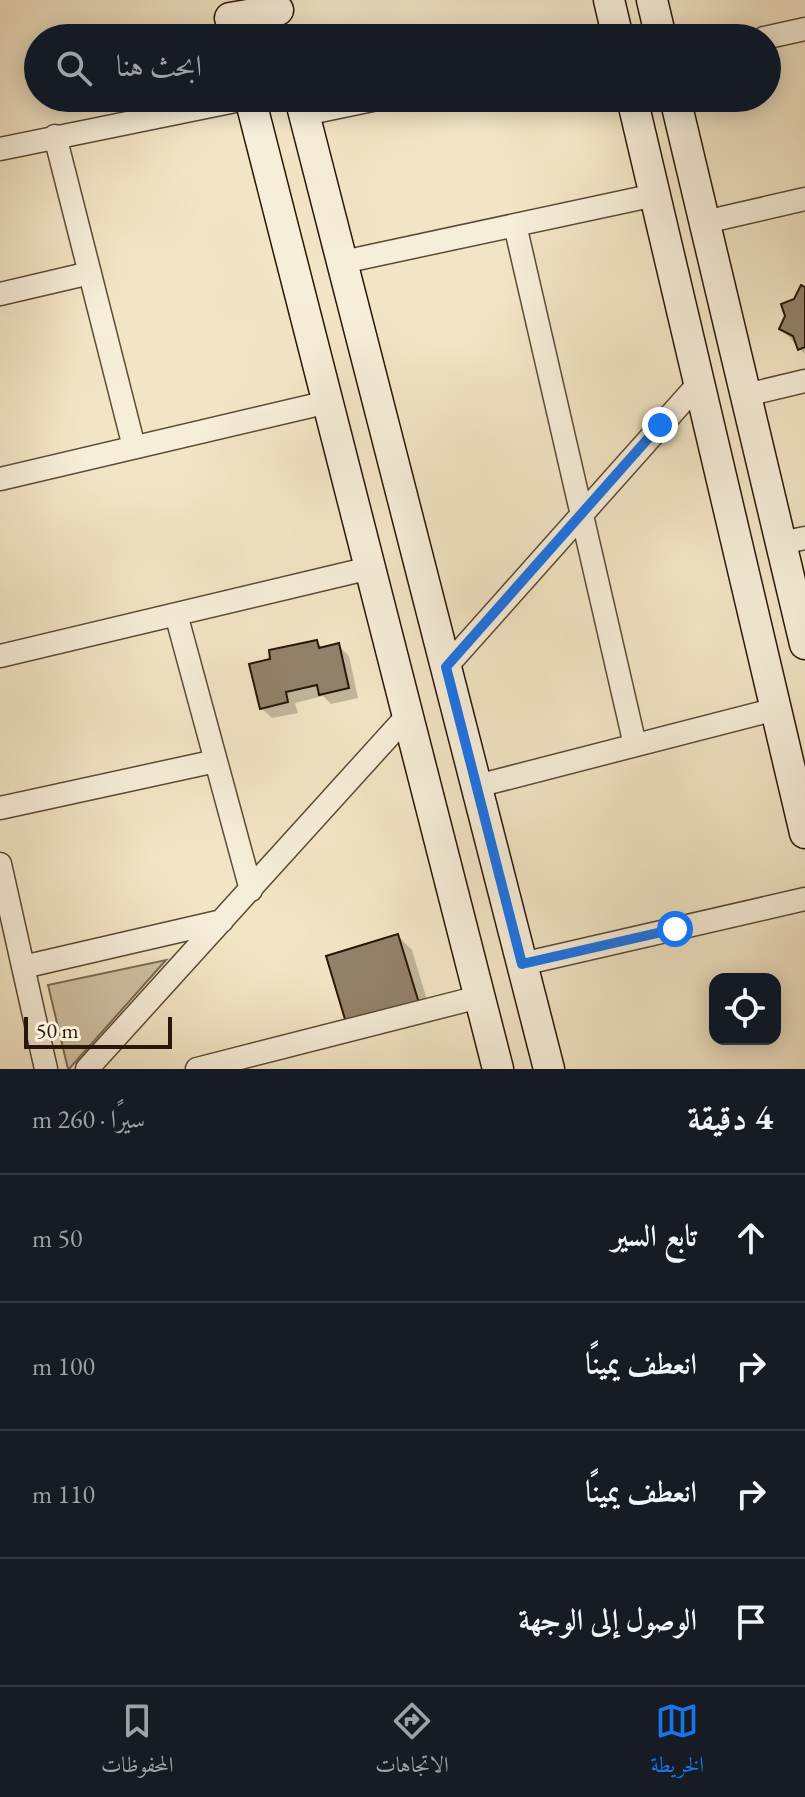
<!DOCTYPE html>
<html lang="ar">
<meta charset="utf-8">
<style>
body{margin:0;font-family:"EB Garamond",Amiri,serif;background:#242831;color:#f1f3f6;direction:rtl}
.controls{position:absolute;right:24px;bottom:24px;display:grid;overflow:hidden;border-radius:16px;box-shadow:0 4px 20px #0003}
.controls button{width:72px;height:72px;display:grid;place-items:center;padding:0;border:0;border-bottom:2px solid #363941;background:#171b24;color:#f1f3f6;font:40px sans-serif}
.scale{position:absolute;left:24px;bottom:20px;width:148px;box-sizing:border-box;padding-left:8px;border:4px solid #291607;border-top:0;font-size:22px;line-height:28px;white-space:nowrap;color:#291607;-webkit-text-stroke:6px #f7eed9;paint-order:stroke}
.stop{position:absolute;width:24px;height:24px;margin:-18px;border:6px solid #1a73e8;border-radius:50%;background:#fff}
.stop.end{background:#1a73e8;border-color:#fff;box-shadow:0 2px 8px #0008}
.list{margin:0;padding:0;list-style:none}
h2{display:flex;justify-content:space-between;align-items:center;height:104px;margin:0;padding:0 32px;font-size:34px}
h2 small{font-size:26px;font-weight:400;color:#9ea1a6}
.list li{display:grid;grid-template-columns:52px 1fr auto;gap:24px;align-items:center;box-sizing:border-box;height:128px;padding:0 32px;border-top:2px solid #363941}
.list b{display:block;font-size:30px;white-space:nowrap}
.list em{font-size:26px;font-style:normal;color:#9ea1a6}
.icon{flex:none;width:44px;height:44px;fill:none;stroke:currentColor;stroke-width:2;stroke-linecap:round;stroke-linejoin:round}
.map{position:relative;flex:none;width:805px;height:1069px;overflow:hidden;direction:ltr}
.search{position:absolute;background:#171b24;box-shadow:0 4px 20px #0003;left:24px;right:24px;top:24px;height:88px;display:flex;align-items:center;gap:20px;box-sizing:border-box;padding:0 28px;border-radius:44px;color:#9ea1a6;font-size:30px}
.sheet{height:616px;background:#171b24}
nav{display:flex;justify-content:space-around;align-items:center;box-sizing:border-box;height:112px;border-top:2px solid #363941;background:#171b24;font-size:22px;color:#9ea1a6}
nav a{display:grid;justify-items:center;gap:4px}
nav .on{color:#1a73e8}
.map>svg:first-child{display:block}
.green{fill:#d0c2a5;stroke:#7c6c56;stroke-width:2}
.shadow{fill:#0003}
.building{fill:#92826a;stroke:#291607;stroke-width:2}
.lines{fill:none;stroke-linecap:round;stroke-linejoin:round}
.street-casing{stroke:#5b4a36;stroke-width:25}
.secondary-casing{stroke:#291607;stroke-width:33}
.street{stroke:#f7eed9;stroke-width:22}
.secondary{stroke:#f7eed9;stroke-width:30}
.route{stroke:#1a73e8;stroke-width:10}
</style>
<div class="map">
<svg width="805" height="1069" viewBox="0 0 805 1069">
<rect width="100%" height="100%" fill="#f2e5c5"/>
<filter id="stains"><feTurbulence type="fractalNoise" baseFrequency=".0025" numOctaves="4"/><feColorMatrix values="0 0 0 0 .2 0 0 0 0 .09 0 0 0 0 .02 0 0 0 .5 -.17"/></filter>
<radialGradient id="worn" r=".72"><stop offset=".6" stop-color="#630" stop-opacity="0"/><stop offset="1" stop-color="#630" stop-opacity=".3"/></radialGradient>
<path class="green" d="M 166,960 L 69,1069 L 68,1069 L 48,985 Z"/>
<path class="shadow" d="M 805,289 L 805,354 L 781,329 Z
M 317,642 L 324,649 L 338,645 L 349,656 L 358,698 L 331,704 L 323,696 L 295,703 L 298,713 L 272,718 L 261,708 L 273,660 Z
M 398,936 L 412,950 L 432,1017 L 363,1039 L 348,1024 Z"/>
<path class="building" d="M 801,285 L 805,287 L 805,347 L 798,350 L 793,336 L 779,329 L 785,316 L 781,304 L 794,299 Z
M 317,640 L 319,648 L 339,643 L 349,688 L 319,695 L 317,685 L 286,692 L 288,702 L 260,709 L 249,664 L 270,659 L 269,650 Z
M 398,934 L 419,1003 L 347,1026 L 326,956 Z"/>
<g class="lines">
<defs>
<path id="street" d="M 764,38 L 805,29
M 305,114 L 382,98
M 55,136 L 134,447
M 0,149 L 250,98
M 705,222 L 805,199
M 515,225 L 635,745
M 343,262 L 655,195
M 0,294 L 90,273
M 746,395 L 805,381
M 0,479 L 328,402
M 781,543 L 805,538
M 176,614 L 251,890
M 0,656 L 370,568
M 446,667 L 700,382
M 477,786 L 776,709
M 0,808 L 216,761
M 0,864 L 46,1069
M 522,964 L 805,899
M 23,967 L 222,921
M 87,1069 L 408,715
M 197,1069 L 479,997"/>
<path id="secondary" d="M 609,0 L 618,38
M 652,0 L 661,38
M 230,18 L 278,10
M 250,98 L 498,1069
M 300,98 L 549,1069
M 632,98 L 805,833
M 675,98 L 805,644"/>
</defs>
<use href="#street" class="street-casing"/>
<use href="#secondary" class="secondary-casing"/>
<use href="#street" class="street"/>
<use href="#secondary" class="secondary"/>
</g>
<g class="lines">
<path class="route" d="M 660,425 L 446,667 L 522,964 L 675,929"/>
</g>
<rect width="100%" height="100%" filter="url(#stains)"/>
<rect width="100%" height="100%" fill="url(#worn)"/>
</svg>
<div class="controls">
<button><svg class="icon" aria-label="locate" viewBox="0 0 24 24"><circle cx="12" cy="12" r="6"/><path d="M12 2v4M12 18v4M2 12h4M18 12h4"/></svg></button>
</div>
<div class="scale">50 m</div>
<div class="stop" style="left:675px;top:929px"></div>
<div class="stop end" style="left:660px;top:425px"></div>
<div class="search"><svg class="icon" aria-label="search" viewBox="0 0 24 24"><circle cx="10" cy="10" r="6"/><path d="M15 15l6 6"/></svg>ابحث هنا</div>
</div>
<section class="sheet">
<h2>4 دقيقة<small>سيرًا · 260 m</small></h2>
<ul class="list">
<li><svg class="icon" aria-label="ahead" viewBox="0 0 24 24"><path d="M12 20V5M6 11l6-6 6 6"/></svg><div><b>تابع السير</b></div><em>50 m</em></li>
<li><svg class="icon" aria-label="right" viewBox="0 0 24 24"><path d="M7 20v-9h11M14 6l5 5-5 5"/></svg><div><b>انعطف يمينًا</b></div><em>100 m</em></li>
<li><svg class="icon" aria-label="right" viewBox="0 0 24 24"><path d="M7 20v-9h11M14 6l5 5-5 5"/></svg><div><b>انعطف يمينًا</b></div><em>110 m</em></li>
<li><svg class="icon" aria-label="arrive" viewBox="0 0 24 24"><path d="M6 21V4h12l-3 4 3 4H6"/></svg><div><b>الوصول إلى الوجهة</b></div></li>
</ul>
</section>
<nav>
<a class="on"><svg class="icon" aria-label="map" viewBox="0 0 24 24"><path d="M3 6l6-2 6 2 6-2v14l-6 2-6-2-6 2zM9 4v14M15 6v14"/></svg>الخريطة</a>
<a><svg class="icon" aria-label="directions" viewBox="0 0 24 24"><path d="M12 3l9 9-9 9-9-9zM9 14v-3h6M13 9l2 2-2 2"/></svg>الاتجاهات</a>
<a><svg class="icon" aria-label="saved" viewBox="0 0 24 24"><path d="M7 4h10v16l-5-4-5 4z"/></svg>المحفوظات</a>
</nav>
